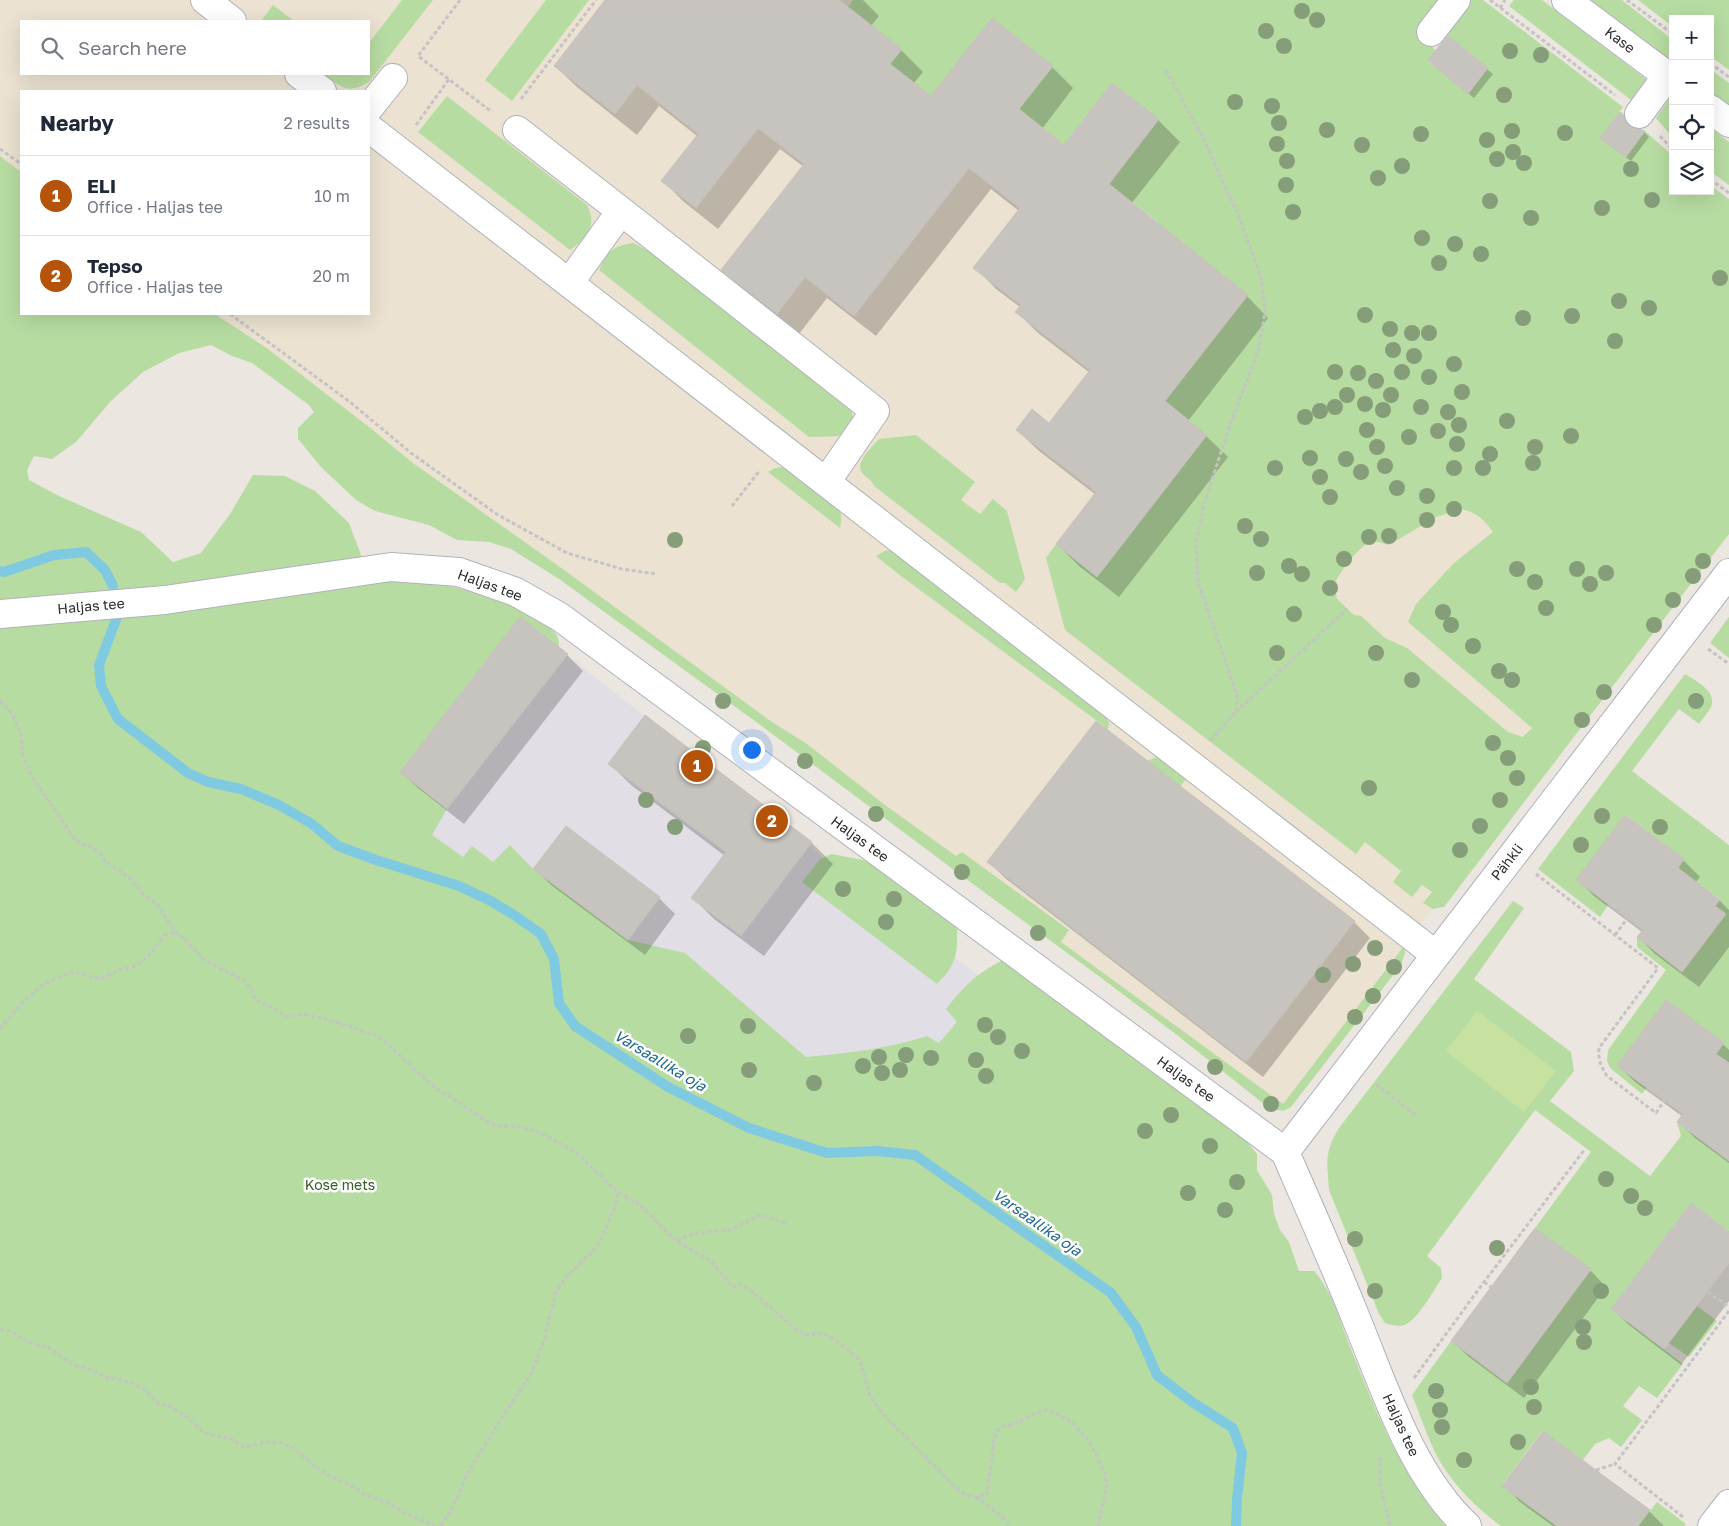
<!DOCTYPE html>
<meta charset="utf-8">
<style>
body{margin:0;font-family:"Golos Text",sans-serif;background:#f6f6f7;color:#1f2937}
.controls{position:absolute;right:15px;top:15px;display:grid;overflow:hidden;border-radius:0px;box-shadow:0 5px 20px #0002}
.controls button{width:45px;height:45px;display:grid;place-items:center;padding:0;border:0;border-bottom:1px solid #e0e1e3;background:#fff;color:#1f2937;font:25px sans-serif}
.you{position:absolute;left:751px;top:749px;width:18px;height:18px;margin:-12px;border:4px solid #fff;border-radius:50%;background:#1a73e8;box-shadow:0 0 0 8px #1a73e833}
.badge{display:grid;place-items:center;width:32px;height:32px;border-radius:50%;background:#b45309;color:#fff;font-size:16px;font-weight:700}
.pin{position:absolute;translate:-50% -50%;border:2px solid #fff;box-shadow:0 1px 5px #0006}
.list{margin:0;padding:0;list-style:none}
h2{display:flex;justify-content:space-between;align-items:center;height:65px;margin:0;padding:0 20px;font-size:21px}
h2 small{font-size:16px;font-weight:400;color:#747a83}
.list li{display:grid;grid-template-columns:32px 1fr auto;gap:15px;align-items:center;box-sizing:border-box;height:80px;padding:0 20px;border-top:1px solid #e0e1e3}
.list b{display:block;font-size:19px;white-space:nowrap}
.list p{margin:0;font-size:16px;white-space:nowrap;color:#747a83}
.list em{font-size:16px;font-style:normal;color:#747a83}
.icon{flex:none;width:28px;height:28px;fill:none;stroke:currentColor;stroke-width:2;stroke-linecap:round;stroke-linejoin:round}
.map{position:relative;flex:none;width:1729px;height:1526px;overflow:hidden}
.search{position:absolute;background:#fff;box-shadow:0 5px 20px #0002;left:20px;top:20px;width:350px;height:55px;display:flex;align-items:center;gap:12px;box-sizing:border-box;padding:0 18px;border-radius:0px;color:#747a83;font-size:19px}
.panel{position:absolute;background:#fff;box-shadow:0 5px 20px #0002;left:20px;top:90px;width:350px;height:225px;border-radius:0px}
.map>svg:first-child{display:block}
.industrial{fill:#e1dfe5}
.education{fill:#ebe2d1;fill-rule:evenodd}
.green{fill:#b7dca2;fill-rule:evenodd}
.pitch{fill:#c7e2a0}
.shadow{fill:#0003}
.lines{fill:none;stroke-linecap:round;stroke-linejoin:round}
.stream{stroke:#7fc9e1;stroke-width:10}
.building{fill:#c7c3bf;stroke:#c7c2b9}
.minor-casing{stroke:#b0b2ba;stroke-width:30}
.path{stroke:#c4c4c4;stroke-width:3;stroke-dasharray:4 2.5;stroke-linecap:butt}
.minor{stroke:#fff;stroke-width:28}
.tree{fill:#859d78}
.labels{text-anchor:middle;stroke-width:5;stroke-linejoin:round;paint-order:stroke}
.street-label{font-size:14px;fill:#2c2c2c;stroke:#fff}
.park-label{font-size:14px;fill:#316123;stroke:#fff}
.water-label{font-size:15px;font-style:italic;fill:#1d6a8e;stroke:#fff}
</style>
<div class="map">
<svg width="1729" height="1526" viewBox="0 0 1729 1526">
<rect width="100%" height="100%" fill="#ece6e0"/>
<path class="industrial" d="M 503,603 L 620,697 L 813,842 L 810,846 L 823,858 L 999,991 L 1142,1083 L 808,1108 L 487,874 L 365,788 Z"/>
<path class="education" d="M 0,0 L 1418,0 L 1394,34 L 1468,94 L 1673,191 L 1710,191 L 1729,522 L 1283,1104 L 202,314 L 369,314 L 369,91 L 21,91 L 21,181 L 0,166 ZM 21,21 L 369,21 L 369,74 L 21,74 Z"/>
<path class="green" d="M 402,0 L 433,0 L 369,82 C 348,94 342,88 324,74 L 369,74 L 369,43 Z
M 546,0 L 589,0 L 512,101 L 485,80 Z
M 853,0 L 1445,0 L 1437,10 L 1424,16 L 1418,31 L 1435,50 L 1427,61 L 1468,93 L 1488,68 L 1447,35 L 1444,29 L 1468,0 L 1483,0 L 1623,107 L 1601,137 L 1626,157 L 1645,131 L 1673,156 L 1673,191 L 1710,191 L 1710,185 L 1729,199 L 1729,534 L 1444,907 L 1433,909 L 1423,903 L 1432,892 L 1422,885 L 1412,897 L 1393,882 L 1401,871 L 1365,842 L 1356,854 L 1065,630 L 1046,558 L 1056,544 L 1097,576 L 1207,435 L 1165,401 L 1133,251 L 1157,221 L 1109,184 L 1159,119 L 1112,83 L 1064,145 L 1019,109 L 931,96 L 890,64 L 902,49 L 848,7 ZM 1462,509 C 1477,513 1485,520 1493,532 L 1454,563 L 1416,604 L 1408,622 L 1532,728 L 1523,737 L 1508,732 L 1407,648 L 1385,638 L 1361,616 L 1354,615 L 1337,599 L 1334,584 C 1344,566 1355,552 1371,540 L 1389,545 L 1436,517 Z
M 1514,0 L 1542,0 L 1646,79 L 1631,100 L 1509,6 Z
M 1591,0 L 1622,0 L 1673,40 L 1673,63 Z
M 1638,0 L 1729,0 L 1729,70 L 1710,56 L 1710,19 L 1673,19 L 1673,27 Z
M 273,5 L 294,21 L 261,21 Z
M 1710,69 L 1729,83 L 1729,106 L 1710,91 Z
M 447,96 L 587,205 C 598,225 587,239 570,250 L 418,132 Z
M 1670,98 L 1673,100 L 1673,138 L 1656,118 Z
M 1710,128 L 1729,142 L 1729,185 L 1710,171 Z
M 0,156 L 21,172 L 21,314 L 215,314 L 268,349 L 369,427 L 413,463 L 560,567 L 772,722 L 807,744 L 885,805 L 956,856 L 962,852 L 1069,930 L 1061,942 L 1283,1104 L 1404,946 L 1405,953 L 1401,965 L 1291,1107 L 1283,1111 L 1269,1108 L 1173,1032 L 1100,977 L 958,873 L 763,727 L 559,579 L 511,549 L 489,542 L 457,540 L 429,525 L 375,511 L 356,500 L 321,467 L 298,439 L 298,428 L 314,412 L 309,405 L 252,363 L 232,356 L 211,345 L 179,353 L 143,372 L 111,401 L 76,442 L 52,459 L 34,456 L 27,470 L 29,480 L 59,496 L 141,532 L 173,562 L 201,553 L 230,514 L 253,475 L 285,476 L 315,491 L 349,523 L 370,579 C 386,579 401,578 417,580 C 449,583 535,607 555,633 C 559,638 559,642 559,648 L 520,617 L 400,772 L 447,809 L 432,835 L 463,857 L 472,846 L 493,862 L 510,845 L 533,869 L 628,940 L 685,953 L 806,1057 C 848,1053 887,1049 927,1036 L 939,1043 L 957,1022 L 946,1009 C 963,986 981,969 1008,958 L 1213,1113 L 1247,1142 L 1257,1154 L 1257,1170 L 1272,1195 L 1274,1214 L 1280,1230 L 1289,1242 L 1299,1271 L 1314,1271 C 1334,1294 1340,1322 1351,1349 C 1374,1407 1403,1480 1446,1526 L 0,1526 Z
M 633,243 L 647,250 L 849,404 L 854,420 L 845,436 L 809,437 L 599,270 C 607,251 613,246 633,243 Z
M 916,435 L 975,482 L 961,500 L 980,514 L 993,499 L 1007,511 L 1025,579 L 1016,592 L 1005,583 L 1000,583 L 874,486 C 872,480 868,479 863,474 C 853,464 872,447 879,439 Z
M 784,467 L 837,505 C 842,513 842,519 840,528 L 768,472 L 775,468 Z
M 892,550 L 1105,715 L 1109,723 L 1106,739 L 1102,731 L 1104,726 L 901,576 L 876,556 L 885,551 Z
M 1729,617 L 1729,658 L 1710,643 Z
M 1685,674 C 1695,680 1718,692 1711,707 C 1708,713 1703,718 1699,724 L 1679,709 L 1632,771 L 1729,845 L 1729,1063 L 1716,1054 L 1647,1087 L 1642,1094 L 1610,1068 L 1607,1061 L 1608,1050 L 1666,970 L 1637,947 L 1637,937 L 1682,972 L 1725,914 L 1715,906 L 1720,899 L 1678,868 L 1684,859 L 1626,815 L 1576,880 L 1609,904 L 1600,917 L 1538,869 Z
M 1157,757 L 1164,758 L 1189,775 L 1171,799 L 1142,763 Z
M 832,854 L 863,860 L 879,866 L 945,916 L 957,928 C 958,953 956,966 937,984 L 802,882 L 820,859 Z
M 1513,901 L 1524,908 L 1474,979 L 1571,1052 L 1574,1071 L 1550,1101 L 1650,1176 L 1681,1136 L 1677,1122 L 1722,1155 L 1729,1146 L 1729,1232 L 1691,1203 L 1611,1309 L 1683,1364 L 1657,1398 L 1639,1386 L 1623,1406 L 1642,1420 L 1621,1447 L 1609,1438 L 1595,1444 L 1583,1460 L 1542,1431 L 1502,1485 L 1557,1526 L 1501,1526 C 1473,1505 1448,1480 1433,1448 C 1425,1431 1419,1412 1412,1395 L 1451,1341 L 1507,1383 L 1591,1270 L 1535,1228 L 1591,1152 L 1535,1110 L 1427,1256 L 1441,1268 L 1442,1278 C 1434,1290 1417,1321 1404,1325 C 1398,1327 1391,1325 1385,1323 L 1379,1314 L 1329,1190 C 1327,1163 1324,1152 1339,1128 Z
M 1697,1306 L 1717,1321 L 1689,1357 L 1669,1343 Z
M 1657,1502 L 1686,1524 L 1684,1526 L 1638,1526 Z"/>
<path class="pitch" d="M 1477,1011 L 1556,1071 L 1524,1112 L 1446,1051 Z"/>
<path class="shadow" d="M 607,0 L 863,0 L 879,16 L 871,26 L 901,50 L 923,72 L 913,84 L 931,98 L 1052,67 L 1073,88 L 1042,129 L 1064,146 L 1113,85 L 1158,120 L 1180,142 L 1131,204 L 1247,296 L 1268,318 L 1188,421 L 1206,436 L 1228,457 L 1119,597 L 1079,566 L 1057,544 L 1096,495 L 1039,451 L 1017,430 L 1050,425 L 1090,373 L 1038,333 L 1017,312 L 1020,307 L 996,289 L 975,267 L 1019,211 L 991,189 L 876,336 L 827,298 L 799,334 L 744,291 L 723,270 L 804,167 L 780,149 L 718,229 L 684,202 L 663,181 L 697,136 L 659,106 L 637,135 L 577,87 L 555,66 Z
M 1448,38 L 1493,74 L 1474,98 L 1428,60 Z
M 1623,116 L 1629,121 L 1630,127 L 1644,132 L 1649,137 L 1631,161 L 1607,143 Z
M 567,655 L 583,671 L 464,824 L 418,788 L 401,772 Z
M 645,717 L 812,843 L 833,864 L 764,956 L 714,919 L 693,898 L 725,856 L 631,785 L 610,764 Z
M 1626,817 L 1683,860 L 1700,877 L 1695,883 L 1720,901 L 1729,910 L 1729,947 L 1699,987 L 1655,954 L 1638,937 L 1642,932 L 1594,896 L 1578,880 Z
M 989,862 L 1354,922 L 1370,938 L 1263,1077 L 1005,878 Z
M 535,869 L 659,898 L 675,914 L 645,955 L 551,885 Z
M 1723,1044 L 1729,1050 L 1729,1163 L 1695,1138 L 1679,1122 L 1683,1117 L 1635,1082 L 1619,1066 Z
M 1729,1233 L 1729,1301 L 1681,1365 L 1629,1325 L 1613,1309 Z
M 1590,1270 L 1606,1287 L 1524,1398 L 1469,1357 L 1452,1341 Z
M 1504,1485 L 1649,1511 L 1664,1526 L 1553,1526 L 1520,1502 Z"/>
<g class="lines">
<path class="stream" d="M 0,571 L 4,572 L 54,555 L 86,552 L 105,570 L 113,586
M 116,620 L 99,665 L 101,686 L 118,719 L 188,773 L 208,782 L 241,789 L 279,805 L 312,824 L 338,846 L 376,860 L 459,886 L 489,900 L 514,915 L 541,934 L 554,959 L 559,1003 L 575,1026 L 668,1087 L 749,1128 L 827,1153 L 877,1151 L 915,1155 L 1111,1293 L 1136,1327 L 1157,1375 L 1192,1402 L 1233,1428 L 1242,1453 L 1237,1499 L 1236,1526"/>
</g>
<path class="building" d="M 605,0 L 839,0 L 902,49 L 890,64 L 931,96 L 992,18 L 1053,66 L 1019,109 L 1064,145 L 1112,83 L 1159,119 L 1109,184 L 1248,295 L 1165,401 L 1207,435 L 1097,577 L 1056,544 L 1096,492 L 1016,430 L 1032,409 L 1049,423 L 1090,370 L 1015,312 L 1021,305 L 973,268 L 1020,208 L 969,168 L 854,316 L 805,277 L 777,314 L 721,270 L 804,164 L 758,128 L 696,208 L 661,181 L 698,134 L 637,85 L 615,114 L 554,66 Z
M 1448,36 L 1488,68 L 1468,94 L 1427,60 Z
M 1620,112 L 1624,115 L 1625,121 L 1629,126 L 1645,131 L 1626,157 L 1600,138 Z
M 520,617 L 568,654 L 447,809 L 400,772 Z
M 645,715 L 812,842 L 741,936 L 691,898 L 726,852 L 608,764 Z
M 1096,721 L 1355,921 L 1246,1062 L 987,862 Z
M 1625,815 L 1684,859 L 1678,868 L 1720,900 L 1715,906 L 1726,914 L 1682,972 L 1637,937 L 1643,930 L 1576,880 Z
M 566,826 L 660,897 L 628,940 L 533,869 Z
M 1666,1000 L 1724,1043 L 1716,1054 L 1729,1063 L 1729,1161 L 1677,1122 L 1683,1114 L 1617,1066 Z
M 1691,1203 L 1729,1232 L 1729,1263 L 1664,1349 L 1611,1309 Z
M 1535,1228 L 1591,1269 L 1507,1383 L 1451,1341 Z
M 1543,1431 L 1650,1510 L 1638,1526 L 1557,1526 L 1502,1486 Z"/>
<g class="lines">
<defs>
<path id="minor" d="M 205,0 L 232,21
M 1566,0 L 1673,80
M 1431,32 L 1456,0
M 299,74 L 322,91
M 369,108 L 393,78
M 1710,109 L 1729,123
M 1639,114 L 1667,76
M 369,128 L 1436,955
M 517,130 L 621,211 L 569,283
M 621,211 L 875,411 L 826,482
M 0,614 L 165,600 L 391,567 L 459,572 L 516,592 L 560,617 L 1285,1152 C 1309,1207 1333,1261 1355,1316 C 1384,1386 1411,1474 1467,1526
M 1285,1152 L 1729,573
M 1712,1526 L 1729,1504"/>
</defs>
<use href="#minor" class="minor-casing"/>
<path class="path" d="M 460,0 L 418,56 L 492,112
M 1490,0 L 1615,95
M 1627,0 L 1673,34
M 1500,8 L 1505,0
M 1710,63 L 1729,77
M 1166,70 L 1201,134 L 1239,216 L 1261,278 L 1265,312 L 1259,349 L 1229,428 L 1204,504 L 1196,544 L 1198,582 L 1237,695 L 1236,712 L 1210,741
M 521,99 L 596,0
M 416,125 L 449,79
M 1660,136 L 1673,150
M 0,149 L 21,164
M 1710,179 L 1729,193
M 230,314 L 350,402 L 411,453 L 498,515 L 567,553 L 622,569 L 656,574
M 732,506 L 760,470
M 1708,649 L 1729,664
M 0,701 L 12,714 L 21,734 L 23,757 L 31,775 L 74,838 L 83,845 L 89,846 L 100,853 L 105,861 L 131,879 L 142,893 L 157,904 L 175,932 L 186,940 L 204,960 L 243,980 L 251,988 L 255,999 L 289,1017 L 304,1014 L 350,1026 L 366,1033 L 373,1034 L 384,1041 L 436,1089 L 451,1097 L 486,1121 L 497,1126 L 517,1126 L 541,1133 L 576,1153 L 618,1192 L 639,1204 L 676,1241 L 710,1260 L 729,1283 L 735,1287 L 740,1284 L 748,1288 L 797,1330 L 806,1335 L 822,1333 L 834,1339 L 860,1360 L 870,1397 L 883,1414 L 956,1488 L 966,1495 L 976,1497 L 987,1494 L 994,1440 L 997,1430 L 1004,1426 L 1018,1423 L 1032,1414 L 1046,1410 L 1058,1414 L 1073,1423 L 1089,1441 L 1105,1474 L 1107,1485 L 1098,1526
M 1236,712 L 1347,609
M 1536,874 L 1658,968 L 1599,1048 C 1598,1059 1601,1067 1607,1076 L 1656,1113 L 1671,1090
M 1615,935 L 1635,908
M 0,1029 C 20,1004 38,982 70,973 C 79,970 88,977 96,978 C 105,979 110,974 117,971 C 122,968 127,969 132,967 C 148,961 155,948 164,935 L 175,932
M 1376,1084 L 1417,1116
M 677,1240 L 696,1233 L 729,1230 L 761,1215 L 787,1224
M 1484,1282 L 1491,1287
M 1708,1292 L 1729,1307
M 0,1330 L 11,1331 L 26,1341 L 51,1349 L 73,1365 L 90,1369 L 105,1377 L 130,1382 L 145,1390 L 159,1404 L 171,1407 L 186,1416 L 202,1431 L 212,1435 L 231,1439 L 244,1447 L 269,1442 L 283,1443 L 295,1449 L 313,1465 L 328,1475 L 347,1483 L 365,1495 L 386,1502 L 405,1513 L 435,1526
M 1414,1378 L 1484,1282 L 1585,1149
M 1380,1457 L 1380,1485 L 1390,1526
M 1596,1470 L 1615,1464
M 976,1497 L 1001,1516 L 1010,1526
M 1683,1517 L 1615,1464 L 1729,1311
M 441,1526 L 454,1505 L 466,1476 L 499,1422 L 531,1374 L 543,1343 L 556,1292 L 567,1276 L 596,1248 L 607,1226 L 615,1206 L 618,1192"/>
<use href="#minor" class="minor"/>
</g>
<g class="tree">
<circle cx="1302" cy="11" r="8"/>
<circle cx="1317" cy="20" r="8"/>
<circle cx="1266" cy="31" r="8"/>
<circle cx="1284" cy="46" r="8"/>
<circle cx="1510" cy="51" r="8"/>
<circle cx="1541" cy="55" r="8"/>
<circle cx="1504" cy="95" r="8"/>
<circle cx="1235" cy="102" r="8"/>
<circle cx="1272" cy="106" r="8"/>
<circle cx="1279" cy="123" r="8"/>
<circle cx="1327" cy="130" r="8"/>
<circle cx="1512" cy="131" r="8"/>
<circle cx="1565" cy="133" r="8"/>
<circle cx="1421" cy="134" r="8"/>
<circle cx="1487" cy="140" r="8"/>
<circle cx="1277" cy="144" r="8"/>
<circle cx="1362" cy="145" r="8"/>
<circle cx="1513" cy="152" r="8"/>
<circle cx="1497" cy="159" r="8"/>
<circle cx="1287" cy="161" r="8"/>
<circle cx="1524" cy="163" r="8"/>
<circle cx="1402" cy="166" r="8"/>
<circle cx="1631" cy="169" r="8"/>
<circle cx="1378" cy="178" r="8"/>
<circle cx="1286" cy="185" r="8"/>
<circle cx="1652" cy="200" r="8"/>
<circle cx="1490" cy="201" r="8"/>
<circle cx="1602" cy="208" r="8"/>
<circle cx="1293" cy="212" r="8"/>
<circle cx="1531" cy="218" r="8"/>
<circle cx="1422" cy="238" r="8"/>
<circle cx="1455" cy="244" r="8"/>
<circle cx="1481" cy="254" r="8"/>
<circle cx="1439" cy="263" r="8"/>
<circle cx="1720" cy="278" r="8"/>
<circle cx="1619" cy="301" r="8"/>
<circle cx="1649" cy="308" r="8"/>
<circle cx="1365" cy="315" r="8"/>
<circle cx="1572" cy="316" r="8"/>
<circle cx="1523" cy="318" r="8"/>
<circle cx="1390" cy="329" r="8"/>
<circle cx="1412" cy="333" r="8"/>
<circle cx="1429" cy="333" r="8"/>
<circle cx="1615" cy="341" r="8"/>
<circle cx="1393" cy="350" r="8"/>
<circle cx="1414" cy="356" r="8"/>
<circle cx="1454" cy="364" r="8"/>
<circle cx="1335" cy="372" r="8"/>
<circle cx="1402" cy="372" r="8"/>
<circle cx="1358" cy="373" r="8"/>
<circle cx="1429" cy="377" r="8"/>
<circle cx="1376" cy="381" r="8"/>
<circle cx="1462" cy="392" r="8"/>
<circle cx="1347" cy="395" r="8"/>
<circle cx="1391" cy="395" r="8"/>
<circle cx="1365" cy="404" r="8"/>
<circle cx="1335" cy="407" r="8"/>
<circle cx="1421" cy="407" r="8"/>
<circle cx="1383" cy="410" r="8"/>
<circle cx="1320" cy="411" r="8"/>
<circle cx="1448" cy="412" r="8"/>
<circle cx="1305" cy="417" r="8"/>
<circle cx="1507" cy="421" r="8"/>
<circle cx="1459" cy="425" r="8"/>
<circle cx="1367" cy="430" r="8"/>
<circle cx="1438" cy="431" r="8"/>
<circle cx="1571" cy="436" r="8"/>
<circle cx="1409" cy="437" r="8"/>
<circle cx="1457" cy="444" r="8"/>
<circle cx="1377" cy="447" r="8"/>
<circle cx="1535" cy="447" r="8"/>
<circle cx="1490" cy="454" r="8"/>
<circle cx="1310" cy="458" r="8"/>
<circle cx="1346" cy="459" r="8"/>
<circle cx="1533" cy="463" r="8"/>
<circle cx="1385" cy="466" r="8"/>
<circle cx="1275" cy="468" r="8"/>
<circle cx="1454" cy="468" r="8"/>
<circle cx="1483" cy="468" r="8"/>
<circle cx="1361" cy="472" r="8"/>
<circle cx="1320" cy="477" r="8"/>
<circle cx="1397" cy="488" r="8"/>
<circle cx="1427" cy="496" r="8"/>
<circle cx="1330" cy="497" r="8"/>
<circle cx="1454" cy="509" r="8"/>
<circle cx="1427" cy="520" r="8"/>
<circle cx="1245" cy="526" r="8"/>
<circle cx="1389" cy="536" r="8"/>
<circle cx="1369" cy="537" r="8"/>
<circle cx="1261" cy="539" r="8"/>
<circle cx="675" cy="540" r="8"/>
<circle cx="1344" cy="559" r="8"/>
<circle cx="1703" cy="561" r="8"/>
<circle cx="1289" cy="566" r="8"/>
<circle cx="1517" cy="569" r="8"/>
<circle cx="1577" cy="569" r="8"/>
<circle cx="1257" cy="573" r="8"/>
<circle cx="1606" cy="573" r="8"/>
<circle cx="1302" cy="574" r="8"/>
<circle cx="1693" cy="576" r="8"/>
<circle cx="1535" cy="582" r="8"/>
<circle cx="1590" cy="584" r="8"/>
<circle cx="1330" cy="588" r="8"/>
<circle cx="1673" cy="600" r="8"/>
<circle cx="1546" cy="608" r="8"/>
<circle cx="1443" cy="612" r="8"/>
<circle cx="1294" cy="614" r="8"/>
<circle cx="1451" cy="625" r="8"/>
<circle cx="1654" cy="625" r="8"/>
<circle cx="1473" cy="646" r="8"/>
<circle cx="1277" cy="653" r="8"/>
<circle cx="1376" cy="653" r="8"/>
<circle cx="1499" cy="671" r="8"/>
<circle cx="1412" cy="680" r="8"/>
<circle cx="1512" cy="680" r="8"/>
<circle cx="1604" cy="692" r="8"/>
<circle cx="723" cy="701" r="8"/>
<circle cx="1696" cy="701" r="8"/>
<circle cx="1582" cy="720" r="8"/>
<circle cx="1493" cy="743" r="8"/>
<circle cx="703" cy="748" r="8"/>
<circle cx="1508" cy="758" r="8"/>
<circle cx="805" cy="761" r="8"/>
<circle cx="1517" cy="778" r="8"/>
<circle cx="1369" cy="788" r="8"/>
<circle cx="646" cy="800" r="8"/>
<circle cx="1500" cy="800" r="8"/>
<circle cx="876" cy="814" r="8"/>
<circle cx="1602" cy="816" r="8"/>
<circle cx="1480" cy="826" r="8"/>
<circle cx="675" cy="827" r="8"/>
<circle cx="1660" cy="827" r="8"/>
<circle cx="1581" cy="845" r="8"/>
<circle cx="1460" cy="850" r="8"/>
<circle cx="962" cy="872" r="8"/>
<circle cx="843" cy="889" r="8"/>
<circle cx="894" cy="899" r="8"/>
<circle cx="886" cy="922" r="8"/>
<circle cx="1038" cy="933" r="8"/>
<circle cx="1375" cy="948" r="8"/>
<circle cx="1353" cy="964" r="8"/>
<circle cx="1394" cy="967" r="8"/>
<circle cx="1323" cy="975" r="8"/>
<circle cx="1373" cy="996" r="8"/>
<circle cx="1355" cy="1017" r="8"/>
<circle cx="985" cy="1025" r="8"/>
<circle cx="748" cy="1026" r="8"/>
<circle cx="688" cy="1036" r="8"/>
<circle cx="998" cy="1037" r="8"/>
<circle cx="1022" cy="1051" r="8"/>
<circle cx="906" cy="1055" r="8"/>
<circle cx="879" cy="1057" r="8"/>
<circle cx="931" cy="1058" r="8"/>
<circle cx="976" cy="1060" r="8"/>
<circle cx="863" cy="1066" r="8"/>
<circle cx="1215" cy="1067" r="8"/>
<circle cx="749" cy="1070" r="8"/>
<circle cx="900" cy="1070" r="8"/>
<circle cx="882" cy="1073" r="8"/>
<circle cx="986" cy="1076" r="8"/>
<circle cx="814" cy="1083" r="8"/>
<circle cx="1271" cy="1104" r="8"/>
<circle cx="1171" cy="1115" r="8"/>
<circle cx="1145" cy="1131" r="8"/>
<circle cx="1210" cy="1146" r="8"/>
<circle cx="1606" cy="1179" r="8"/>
<circle cx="1237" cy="1182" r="8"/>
<circle cx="1188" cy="1193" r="8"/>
<circle cx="1631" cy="1196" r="8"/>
<circle cx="1645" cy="1208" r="8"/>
<circle cx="1225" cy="1210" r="8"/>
<circle cx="1355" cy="1239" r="8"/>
<circle cx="1497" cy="1248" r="8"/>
<circle cx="1375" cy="1291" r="8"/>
<circle cx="1601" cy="1291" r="8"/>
<circle cx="1583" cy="1327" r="8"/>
<circle cx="1584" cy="1342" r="8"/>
<circle cx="1531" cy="1387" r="8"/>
<circle cx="1436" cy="1391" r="8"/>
<circle cx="1534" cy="1407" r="8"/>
<circle cx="1440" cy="1410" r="8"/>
<circle cx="1442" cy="1427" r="8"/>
<circle cx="1518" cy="1442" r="8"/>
<circle cx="1464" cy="1460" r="8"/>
</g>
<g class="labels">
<g class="street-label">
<text transform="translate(1620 40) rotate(37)" y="5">Kase</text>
<text transform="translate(490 585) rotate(20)" y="5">Haljas tee</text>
<text transform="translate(91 606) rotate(-5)" y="5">Haljas tee</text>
<text transform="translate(860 839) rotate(36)" y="5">Haljas tee</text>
<text transform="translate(1507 862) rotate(-52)" y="5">Pähkli</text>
<text transform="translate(1186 1079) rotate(36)" y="5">Haljas tee</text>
<text transform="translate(1401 1425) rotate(65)" y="5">Haljas tee</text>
</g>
<g class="park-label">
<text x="340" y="1190">Kose mets</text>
</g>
<g class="water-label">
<text transform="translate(660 1061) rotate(31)" y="5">Varsaallika oja</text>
<text transform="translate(1037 1223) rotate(35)" y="5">Varsaallika oja</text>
</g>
</g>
</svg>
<div class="controls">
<button>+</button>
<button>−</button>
<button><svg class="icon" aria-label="locate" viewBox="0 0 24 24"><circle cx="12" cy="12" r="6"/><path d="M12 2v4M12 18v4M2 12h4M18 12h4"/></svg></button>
<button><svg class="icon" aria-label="layers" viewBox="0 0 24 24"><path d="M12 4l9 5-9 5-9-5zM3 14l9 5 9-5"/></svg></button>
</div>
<div class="you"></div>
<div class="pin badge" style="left:697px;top:766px">1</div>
<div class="pin badge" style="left:772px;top:821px">2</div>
<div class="search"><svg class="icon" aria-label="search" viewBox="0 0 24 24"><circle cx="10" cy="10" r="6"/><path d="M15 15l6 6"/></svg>Search here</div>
<section class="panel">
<h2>Nearby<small>2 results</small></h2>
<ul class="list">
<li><span class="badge">1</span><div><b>ELI</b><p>Office · Haljas tee</p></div><em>10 m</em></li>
<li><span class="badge">2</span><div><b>Tepso</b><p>Office · Haljas tee</p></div><em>20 m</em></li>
</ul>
</section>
</div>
